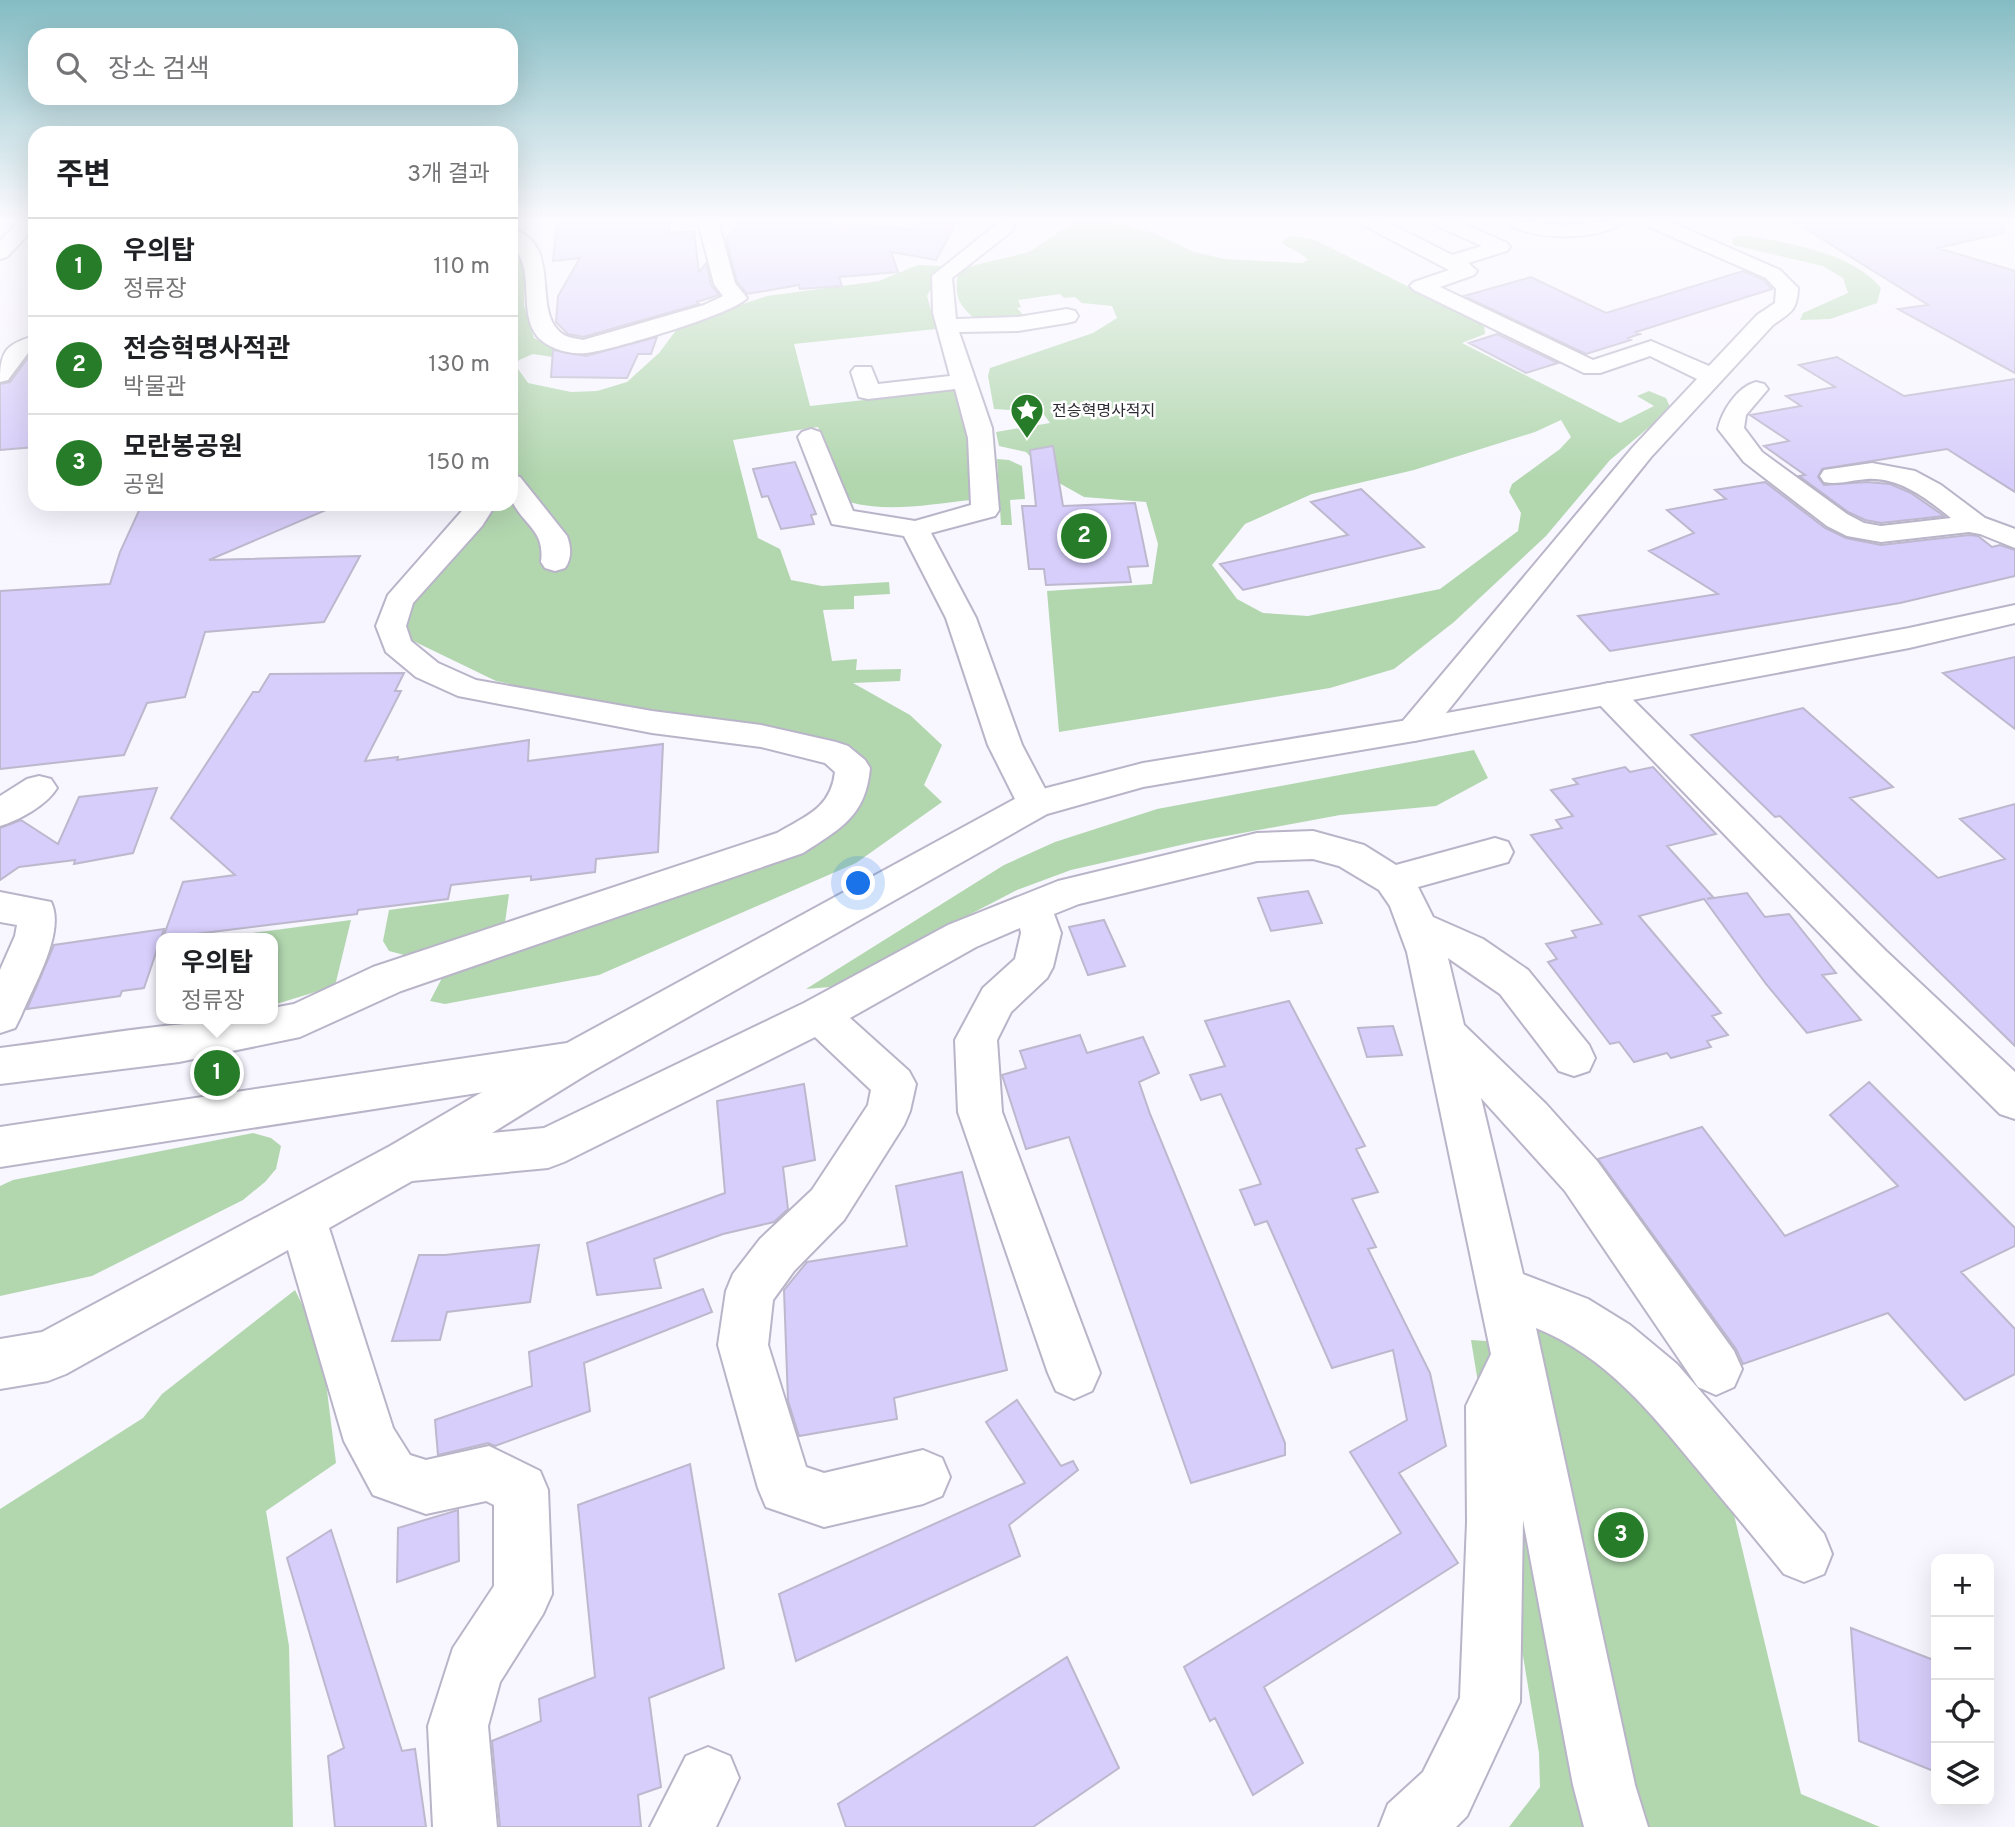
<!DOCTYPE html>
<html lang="ko">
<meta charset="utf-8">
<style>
body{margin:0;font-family:Overpass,"Noto Sans KR",sans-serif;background:#f6f6f6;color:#202124}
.controls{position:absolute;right:21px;bottom:21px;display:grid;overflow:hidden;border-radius:14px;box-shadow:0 7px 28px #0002}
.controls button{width:63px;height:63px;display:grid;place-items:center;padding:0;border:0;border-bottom:2px solid #e0e0e0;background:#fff;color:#202124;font:35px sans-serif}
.you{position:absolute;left:859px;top:884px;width:24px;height:24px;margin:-18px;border:5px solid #fff;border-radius:50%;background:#1a73e8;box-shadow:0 0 0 10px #1a73e833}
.badge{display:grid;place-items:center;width:46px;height:46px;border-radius:50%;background:#277c29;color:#fff;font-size:23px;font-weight:700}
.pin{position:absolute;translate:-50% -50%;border:4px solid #fff;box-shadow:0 2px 7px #0006}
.popup{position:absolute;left:156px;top:933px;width:122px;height:91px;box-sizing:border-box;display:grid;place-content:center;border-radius:14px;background:#fff;filter:drop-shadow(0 2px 5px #0005);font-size:23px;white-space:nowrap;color:#757577}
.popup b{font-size:26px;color:#202124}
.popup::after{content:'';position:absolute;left:50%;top:100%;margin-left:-14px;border:14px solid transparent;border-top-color:#fff}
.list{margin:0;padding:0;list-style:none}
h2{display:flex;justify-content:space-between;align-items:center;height:91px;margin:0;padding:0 28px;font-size:30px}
h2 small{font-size:23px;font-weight:400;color:#757577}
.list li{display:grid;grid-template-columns:46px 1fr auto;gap:21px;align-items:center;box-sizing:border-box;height:98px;padding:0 28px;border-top:2px solid #e0e0e0}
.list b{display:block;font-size:26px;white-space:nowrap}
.list p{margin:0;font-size:23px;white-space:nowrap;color:#757577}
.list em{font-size:23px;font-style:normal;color:#757577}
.icon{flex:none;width:38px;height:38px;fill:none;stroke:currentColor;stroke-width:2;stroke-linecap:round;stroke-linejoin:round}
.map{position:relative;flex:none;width:2015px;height:1827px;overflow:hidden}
.search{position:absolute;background:#fff;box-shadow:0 7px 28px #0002;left:28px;top:28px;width:490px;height:77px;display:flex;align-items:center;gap:18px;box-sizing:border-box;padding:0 24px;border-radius:21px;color:#757577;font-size:26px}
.panel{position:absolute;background:#fff;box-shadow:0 7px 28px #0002;left:28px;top:126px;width:490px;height:385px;border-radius:21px}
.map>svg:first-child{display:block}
.green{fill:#b2d7af;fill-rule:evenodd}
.building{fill:#d8cefb;stroke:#bdb8cd;stroke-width:2}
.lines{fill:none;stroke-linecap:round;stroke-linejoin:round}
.minor-casing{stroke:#b9b4c8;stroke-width:4}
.major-casing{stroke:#b9b4c8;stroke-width:4}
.minor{fill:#fff;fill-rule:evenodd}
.major{fill:#fff;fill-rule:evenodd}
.labels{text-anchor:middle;stroke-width:5;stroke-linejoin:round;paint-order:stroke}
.far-poi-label{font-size:16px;fill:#2c2a32;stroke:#fff;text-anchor:start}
</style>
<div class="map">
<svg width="2015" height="1827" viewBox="0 0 2015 1827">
<rect width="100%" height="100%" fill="#f8f6ff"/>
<path class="green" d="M 1098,221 L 1123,224 L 1156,234 L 1194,252 L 1225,259 L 1302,263 L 1308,260 C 1300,251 1290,250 1281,242 L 1292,236 L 1313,239 L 1473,319 L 1484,326 L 1485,334 L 1462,343 L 1620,423 L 1654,406 L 1637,396 L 1649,391 L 1666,398 L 1671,409 L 1610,460 L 1546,536 L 1454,622 L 1394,669 L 1330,688 L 1059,732 L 1047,591 L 1152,584 L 1158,544 L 1146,502 L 1084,497 L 1052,479 L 1026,452 L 999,446 L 996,432 L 1050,423 L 1042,412 L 994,409 L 988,376 L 990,368 L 1093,333 L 1117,318 L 1112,306 L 1082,303 L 1075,297 L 1064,298 L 1060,294 L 1018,300 L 1021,307 L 1017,308 L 1026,318 L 976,320 C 959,305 954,298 958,274 L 967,267 L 1029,252 L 1075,222 ZM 1561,420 L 1571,437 L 1560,449 L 1512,484 L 1509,492 L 1521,513 L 1518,531 L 1440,589 L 1308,616 L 1263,613 L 1237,599 L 1212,565 L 1245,524 L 1312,494 L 1414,470 L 1535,432 Z
M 1739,235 C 1783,241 1852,252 1881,288 L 1877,303 L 1830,319 L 1800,320 L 1803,313 L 1848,293 L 1843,278 L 1823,266 L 1733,245 L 1732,238 Z
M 511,245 L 524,260 L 524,306 L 534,338 L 547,344 L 576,350 L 576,356 L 572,360 L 533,354 L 519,360 L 516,366 L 528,383 L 571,392 L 597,391 L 627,382 L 659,353 L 680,325 L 767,296 L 879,281 L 918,265 L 943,266 L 927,296 L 936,329 L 794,344 L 810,406 L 955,390 L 967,423 L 971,500 C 931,504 889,513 849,502 L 818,427 L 733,440 L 758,538 L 780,549 L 791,580 L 822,586 L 889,582 L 890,594 L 854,596 L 854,609 L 823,610 L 832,661 L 857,659 L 856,670 L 901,669 L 900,681 L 853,683 L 910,715 L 942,745 L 924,785 L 942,802 L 856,863 L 599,975 L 445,1004 L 430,1001 L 442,978 L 799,854 L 855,814 L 868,781 L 864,762 L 496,681 L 405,637 L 403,618 L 410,599 L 492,504 L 511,504 Z
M 997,459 L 1009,460 L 1022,466 L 1025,499 L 1010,500 L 1012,525 L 1001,525 Z
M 1474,750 L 1488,778 L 1436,806 L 1340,815 L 1194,842 L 1071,870 L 1017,890 L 830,987 L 806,989 L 1004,865 L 1055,842 L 1157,809 Z
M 509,894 L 505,923 L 408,956 L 389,951 L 383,941 L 389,910 Z
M 351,920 L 335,986 L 273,1005 L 273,938 L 213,938 Z
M 253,1133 L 271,1138 L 281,1146 L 276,1169 L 265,1182 L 243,1200 L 92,1276 L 0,1296 L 0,1186 L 13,1180 Z
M 295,1290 L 321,1342 L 336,1463 L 266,1511 L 289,1646 L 293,1827 L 0,1827 L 0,1509 L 143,1418 L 162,1394 Z
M 1554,1317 L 1724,1473 L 1801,1794 L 1880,1827 L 1509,1827 L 1540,1787 L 1539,1753 L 1471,1340 L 1528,1344 L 1527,1328 Z"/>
<path class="building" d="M 557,221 L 668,221 L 670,233 L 694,231 L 699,272 L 706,263 L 711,285 L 719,295 L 697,302 L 699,304 L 583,337 L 568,334 L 556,322 L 558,296 L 580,258 L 553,261 Z
M 740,221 L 830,221 L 828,224 L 915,229 L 919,221 L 957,221 L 936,260 L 891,252 L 898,272 L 839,277 L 842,286 L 800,289 L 799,285 L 747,294 L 737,282 L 726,239 Z
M 1793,221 L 2002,221 L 2004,233 L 1938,248 L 2015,271 L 2015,373 L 1898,309 L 1928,305 Z
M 1743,271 L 1764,280 L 1772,289 L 1636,332 L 1640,334 L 1628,338 L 1631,340 L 1586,354 L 1464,296 L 1531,277 L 1606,313 Z
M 1497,334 L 1558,363 L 1526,373 L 1469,343 Z
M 657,337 L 651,354 L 638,354 L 627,378 L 551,377 L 553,350 L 586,356 Z
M 35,354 L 35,447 L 0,450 L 0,384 L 10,382 L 30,355 Z
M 1837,357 L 1904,396 L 2015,379 L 2015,492 L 1947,449 L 1822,469 L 1818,477 L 1824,485 L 1867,482 L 1890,484 L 1911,493 L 1944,516 L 1881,523 L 1865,520 L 1848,512 L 1799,476 L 1805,475 L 1764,446 L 1789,441 L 1750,415 L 1801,406 L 1786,396 L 1835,387 L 1799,365 Z
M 1053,446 L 1063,506 L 1135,503 L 1148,566 L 1128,567 L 1131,582 L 1046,585 L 1044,569 L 1029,569 L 1022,506 L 1036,506 L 1030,450 Z
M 795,462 L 816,514 L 811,515 L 814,524 L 781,529 L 768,496 L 762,497 L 753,469 Z
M 1765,482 L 1825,528 L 1846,538 L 1881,545 L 1969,535 L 1978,536 L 1992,547 L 2000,545 L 2015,550 L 2015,576 L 1900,603 L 1610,651 L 1578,616 L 1718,594 L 1649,551 L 1694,533 L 1667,510 L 1726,499 L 1715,490 Z
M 1361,489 L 1424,547 L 1243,590 L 1220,564 L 1348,535 L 1311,502 Z
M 142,504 L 340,504 L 209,560 L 360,556 L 324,622 L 205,632 L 185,697 L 147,703 L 124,755 L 0,769 L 0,591 L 110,584 L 120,552 Z
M 2015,657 L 2015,729 L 1943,673 Z
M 404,673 L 395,691 L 401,691 L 365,761 L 398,757 L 397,760 L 529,740 L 528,761 L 663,744 L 658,852 L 596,859 L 595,872 L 531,880 L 531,876 L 451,885 L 448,899 L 358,910 L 357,914 L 163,938 L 183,882 L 235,875 L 171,818 L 253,692 L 259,692 L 270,674 Z
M 1803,708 L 1893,787 L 1850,798 L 1938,878 L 2005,859 L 1960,819 L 2015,804 L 2015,1046 L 1780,816 L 1775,817 L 1691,735 Z
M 1625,767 L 1630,772 L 1653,767 L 1716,834 L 1667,846 L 1713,897 L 1707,899 L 1747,893 L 1765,917 L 1789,914 L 1836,973 L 1822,975 L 1861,1020 L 1807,1033 L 1766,984 L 1704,899 L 1639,916 L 1721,1013 L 1712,1016 L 1728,1035 L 1707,1041 L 1711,1047 L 1671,1058 L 1667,1053 L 1634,1062 L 1619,1042 L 1610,1044 L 1548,962 L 1557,959 L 1546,944 L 1576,937 L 1572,931 L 1602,924 L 1531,835 L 1562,828 L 1556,820 L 1573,816 L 1551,790 L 1578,784 L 1573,779 Z
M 157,788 L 133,853 L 74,864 L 75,860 L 19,867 L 0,880 L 0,828 L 21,820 L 58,844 L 79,797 Z
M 1308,891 L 1322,923 L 1271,931 L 1258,898 Z
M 1104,920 L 1125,966 L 1088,975 L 1069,927 Z
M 164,929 L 144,988 L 122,991 L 120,996 L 27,1009 L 54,945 Z
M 1289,1001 L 1365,1146 L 1356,1149 L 1378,1192 L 1352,1199 L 1376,1247 L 1368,1249 L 1430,1373 L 1446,1446 L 1399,1473 L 1458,1563 L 1264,1687 L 1303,1763 L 1253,1795 L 1215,1718 L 1210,1721 L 1184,1667 L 1401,1533 L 1350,1452 L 1407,1420 L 1393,1350 L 1332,1368 L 1267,1221 L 1255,1225 L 1240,1190 L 1261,1184 L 1221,1094 L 1201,1100 L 1190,1075 L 1225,1066 L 1205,1021 Z
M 1393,1026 L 1402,1055 L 1367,1057 L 1358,1028 Z
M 1080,1035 L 1087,1053 L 1143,1037 L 1159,1073 L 1139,1082 L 1150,1114 L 1285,1443 L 1285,1455 L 1191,1483 L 1069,1137 L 1026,1149 L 1002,1075 L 1026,1068 L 1020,1051 Z
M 1869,1082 L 2015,1228 L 2015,1246 L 1961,1272 L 2015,1329 L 2015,1374 L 1965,1400 L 1888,1313 L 1743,1364 L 1736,1349 L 1598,1159 L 1702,1127 L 1785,1236 L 1898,1186 L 1830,1115 Z
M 804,1084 L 815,1160 L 783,1167 L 788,1209 L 774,1222 L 723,1234 L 654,1259 L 661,1288 L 597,1295 L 587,1243 L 725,1193 L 717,1101 Z
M 962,1172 L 1007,1370 L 894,1398 L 897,1419 L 799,1436 L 788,1401 L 784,1290 L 807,1262 L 907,1246 L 896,1186 Z
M 539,1245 L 530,1302 L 447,1312 L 440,1340 L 392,1341 L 419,1255 L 445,1255 Z
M 703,1289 L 712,1312 L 584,1363 L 590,1411 L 495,1446 L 488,1443 L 438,1455 L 435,1420 L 532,1386 L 529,1352 Z
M 1017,1400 L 1061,1466 L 1073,1461 L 1078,1470 L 1009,1525 L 1020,1556 L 796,1661 L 779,1594 L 1025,1483 L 986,1422 Z
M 690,1464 L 724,1668 L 649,1698 L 661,1787 L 638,1795 L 641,1827 L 500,1827 L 492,1741 L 541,1721 L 539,1699 L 595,1677 L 578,1505 Z
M 458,1510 L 459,1561 L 397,1582 L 398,1528 Z
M 331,1530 L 402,1751 L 415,1749 L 426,1827 L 335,1827 L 328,1756 L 344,1748 L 287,1558 Z
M 1851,1628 L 1936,1661 L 1936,1772 L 1859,1741 Z
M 1067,1657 L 1119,1768 L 1033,1827 L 846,1827 L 838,1804 Z"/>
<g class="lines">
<defs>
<path id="minor" d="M 698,221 L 718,221 L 735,283 L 747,298 C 736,313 609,351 586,353 C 570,355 547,348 537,336 C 517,310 537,268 511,245 L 511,229 C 562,242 533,305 558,330 C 565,338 574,338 583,340 L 704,305 L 723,296 L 714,284 Z
M 1005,221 L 1012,223 L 1015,227 L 1012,231 L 952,278 L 956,319 L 1018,317 L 1067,309 L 1075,311 L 1078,316 L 1075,321 L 1067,323 L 1018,331 L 959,332 L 992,428 L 999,510 L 995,516 L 931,533 L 976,618 L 1022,745 L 1053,804 L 1048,813 L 1035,817 L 1022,813 L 988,745 L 946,618 L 904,536 L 832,524 L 798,437 L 802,432 L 811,429 L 820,432 L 853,511 L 915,521 L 971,505 L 968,438 L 955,389 L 868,399 L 859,397 L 851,372 L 855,367 L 871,367 L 878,384 L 950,376 L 933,313 L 932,276 L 998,223 Z
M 1360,221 L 1385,221 L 1452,255 L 1482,246 L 1435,225 L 1432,221 L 1458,221 L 1507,243 L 1510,247 L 1507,251 L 1468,263 L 1477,271 L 1474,275 L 1440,287 L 1593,360 L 1651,341 L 1709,366 L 1757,315 L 1775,303 L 1776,289 L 1766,278 L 1645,225 L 1642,221 L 1668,221 L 1780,270 L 1798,288 C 1797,311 1791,312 1773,325 L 1651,457 L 1426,738 L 1414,741 L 1402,738 L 1397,730 L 1402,722 L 1633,447 L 1697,379 L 1650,356 L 1600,373 L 1584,373 L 1414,290 L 1410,286 L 1414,282 L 1449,270 L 1363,225 Z
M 1507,221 L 1565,225 L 1623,221 C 1607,241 1524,242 1507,221 Z
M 35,336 L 35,351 L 28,353 L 8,380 L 0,382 C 0,352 5,344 35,336 Z
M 1756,382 L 1764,384 L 1768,389 L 1746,415 L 1744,428 L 1762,452 L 1847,514 L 1864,523 L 1881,526 L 1951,518 C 1927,499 1900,477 1867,479 C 1852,480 1838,485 1824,482 L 1820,476 L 1824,470 L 1872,463 L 1915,471 L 1941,485 L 1985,518 L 2015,529 L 2015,548 L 1980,534 L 1969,532 L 1881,542 L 1847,536 L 1827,526 L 1744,462 L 1718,429 C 1722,411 1737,387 1756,382 Z
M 511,475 L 520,477 L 567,536 C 571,547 572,558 565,568 L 555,571 L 545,568 L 541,562 C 545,531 526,527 513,503 C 509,496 511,483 511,475 Z
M 468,504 L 496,504 L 482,526 L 413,603 L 406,626 L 411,641 L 438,663 L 476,680 L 652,711 L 761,725 L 836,742 L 848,746 L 865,760 L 870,768 C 866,816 840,829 803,853 L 401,991 L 300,1037 L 179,1062 L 0,1084 L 0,1048 C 89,1037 184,1019 273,1019 L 273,1008 L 294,1004 L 373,967 L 777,833 C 806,816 831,808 835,772 L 825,763 L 761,747 L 652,733 L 458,696 L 416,677 L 386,652 L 376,626 L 388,595 Z
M 1608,683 L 1619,686 L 1886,951 L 2015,1072 L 2015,1119 L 2000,1114 L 1858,973 L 1597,702 L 1592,694 L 1597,686 Z
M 39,776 L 51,779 L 57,788 C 46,806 19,820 0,826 L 0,796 L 27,779 Z
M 1313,831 L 1364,845 L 1396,865 L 1495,838 L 1508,842 L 1513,852 L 1508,862 L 1418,887 L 1433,917 L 1483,939 L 1528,970 L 1589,1045 L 1595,1058 L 1589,1071 L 1574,1076 L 1559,1071 L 1500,994 L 1448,958 L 1464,1025 L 1546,1104 L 1597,1161 L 1734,1351 L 1742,1369 L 1734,1387 L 1716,1395 L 1698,1387 L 1565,1191 L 1481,1098 L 1523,1274 L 1588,1299 L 1630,1325 L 1677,1364 L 1824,1534 L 1832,1554 L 1824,1574 L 1804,1582 L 1784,1574 C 1756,1539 1727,1505 1699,1471 C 1651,1413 1607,1357 1536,1328 L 1635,1785 L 1648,1827 L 1584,1827 L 1573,1785 L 1523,1520 L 1520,1702 L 1467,1816 L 1456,1827 L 1379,1827 L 1388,1804 L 1423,1772 L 1460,1698 L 1467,1522 L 1466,1406 L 1491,1354 L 1407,952 L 1390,906 L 1379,890 L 1339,866 L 1313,859 L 1257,861 L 1079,904 L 1054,914 L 1061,933 L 1053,967 L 1047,978 L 1011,1012 L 997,1040 L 1002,1112 L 1100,1373 L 1092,1391 L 1074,1399 L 1056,1391 L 1048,1373 L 958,1112 L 955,1040 L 983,988 L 1015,959 L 1021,933 L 1020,928 L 976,947 L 850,1018 L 909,1071 L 916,1084 L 910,1111 L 904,1125 L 844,1220 L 794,1271 L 773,1300 L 768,1345 L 806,1467 L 824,1473 L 923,1450 L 942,1458 L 950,1477 L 942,1496 L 923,1504 L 824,1527 L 766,1507 L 758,1488 L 718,1345 L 726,1291 L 733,1274 L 760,1239 L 812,1190 L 868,1105 L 871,1090 L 815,1037 L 564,1162 L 548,1168 L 412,1181 L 329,1228 L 393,1428 L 410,1455 L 426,1460 L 489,1446 L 540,1471 L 548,1490 L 552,1594 L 543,1614 L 500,1682 L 488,1726 L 497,1827 L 433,1827 L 428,1726 L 453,1648 L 494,1586 L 494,1505 L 486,1501 L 426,1514 L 373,1495 L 344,1441 L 288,1250 L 66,1374 L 48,1381 L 0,1389 L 0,1339 L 42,1332 L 390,1146 L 559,1047 L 574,1042 L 589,1047 L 595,1060 L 589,1073 L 492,1133 L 544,1128 L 804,1003 L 948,925 L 1058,881 L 1257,833 Z
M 0,892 L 51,902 C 66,932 33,986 21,1016 L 15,1028 L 0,1033 L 0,970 L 15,936 L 17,925 L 0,922 Z
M 708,1747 L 730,1756 L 739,1778 L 716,1827 L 650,1827 L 686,1756 Z"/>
<path id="major" d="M 19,221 L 35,221 L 35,227 L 7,257 L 0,259 L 0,241 Z
M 2015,605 L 2015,623 L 1909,648 L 1414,741 L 1143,787 L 1047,814 L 589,1073 L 574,1078 L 0,1167 L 0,1127 L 567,1043 L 1022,795 L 1035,791 L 1143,763 L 1414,719 L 1909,628 Z"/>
</defs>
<use href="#minor" class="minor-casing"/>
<use href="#major" class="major-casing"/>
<use href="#minor" class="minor"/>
<use href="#major" class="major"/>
</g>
<linearGradient id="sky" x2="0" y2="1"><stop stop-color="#84bcc3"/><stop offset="0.46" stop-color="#fcfbff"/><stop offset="1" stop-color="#fcfbff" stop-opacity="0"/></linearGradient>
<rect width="2015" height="477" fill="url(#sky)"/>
<defs>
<symbol id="sight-pin" viewBox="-11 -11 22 30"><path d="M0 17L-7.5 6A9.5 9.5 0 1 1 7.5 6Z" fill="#277c29" stroke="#fff"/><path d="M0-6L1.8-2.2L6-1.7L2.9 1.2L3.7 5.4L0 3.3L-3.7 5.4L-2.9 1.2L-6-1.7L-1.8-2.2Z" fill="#fff"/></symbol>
</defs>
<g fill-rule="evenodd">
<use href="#sight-pin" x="1008" y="391" width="38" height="52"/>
</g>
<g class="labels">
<g class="far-poi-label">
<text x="1052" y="416">전승혁명사적지</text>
</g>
</g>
</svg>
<div class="controls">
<button>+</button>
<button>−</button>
<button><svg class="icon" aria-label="locate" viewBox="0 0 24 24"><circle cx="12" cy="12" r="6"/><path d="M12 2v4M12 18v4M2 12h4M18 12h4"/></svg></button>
<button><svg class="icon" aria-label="layers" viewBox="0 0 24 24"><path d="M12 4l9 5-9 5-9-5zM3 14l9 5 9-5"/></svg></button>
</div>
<div class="you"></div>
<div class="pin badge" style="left:217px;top:1073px">1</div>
<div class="popup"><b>우의탑</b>정류장</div>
<div class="pin badge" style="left:1084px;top:536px">2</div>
<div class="pin badge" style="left:1621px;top:1535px">3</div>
<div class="search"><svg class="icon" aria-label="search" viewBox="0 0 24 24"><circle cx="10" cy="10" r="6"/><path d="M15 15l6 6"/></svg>장소 검색</div>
<section class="panel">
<h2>주변<small>3개 결과</small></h2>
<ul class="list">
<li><span class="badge">1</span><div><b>우의탑</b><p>정류장</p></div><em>110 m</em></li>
<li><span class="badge">2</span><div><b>전승혁명사적관</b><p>박물관</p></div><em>130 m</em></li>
<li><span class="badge">3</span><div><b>모란봉공원</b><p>공원</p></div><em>150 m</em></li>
</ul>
</section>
</div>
